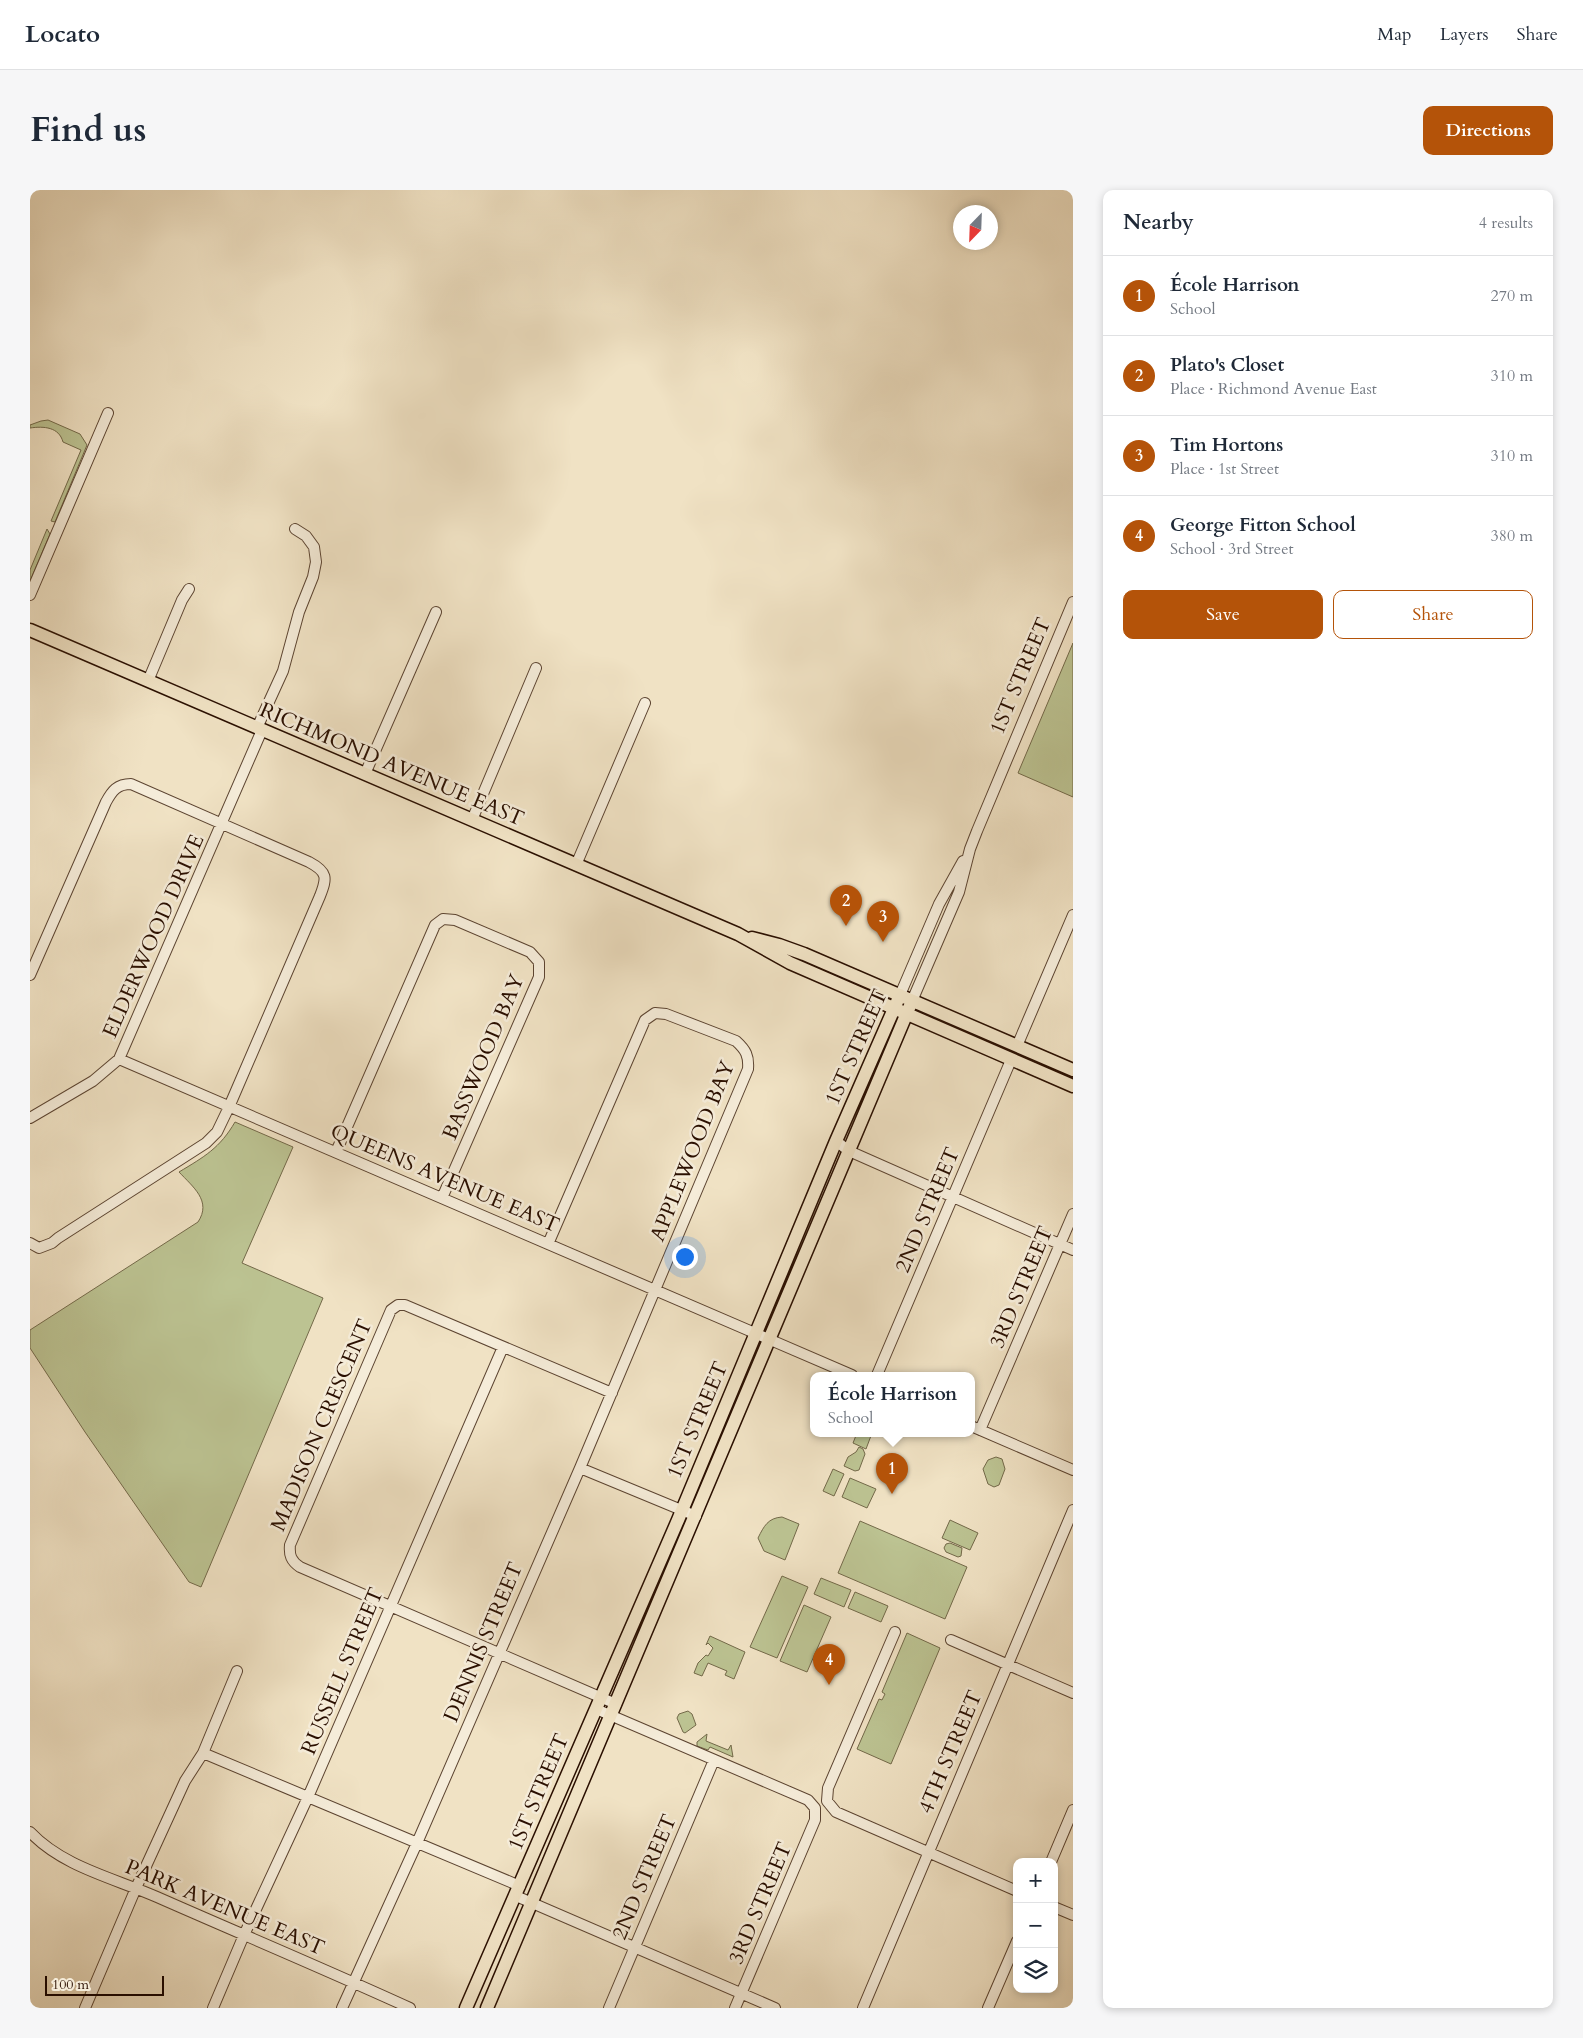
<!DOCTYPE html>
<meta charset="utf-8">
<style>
body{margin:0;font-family:Cardo,serif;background:#f6f6f7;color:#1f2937}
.controls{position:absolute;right:15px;bottom:15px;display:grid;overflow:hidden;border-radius:10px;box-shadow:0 2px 8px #0003}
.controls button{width:45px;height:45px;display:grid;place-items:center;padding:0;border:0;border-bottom:1px solid #e0e1e3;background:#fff;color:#1f2937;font:25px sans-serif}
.compass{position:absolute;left:923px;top:15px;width:45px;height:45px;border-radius:50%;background:#fff;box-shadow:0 2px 8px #0003;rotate:203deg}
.scale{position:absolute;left:15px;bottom:12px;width:119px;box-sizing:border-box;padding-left:5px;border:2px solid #2a0f00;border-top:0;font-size:14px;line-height:18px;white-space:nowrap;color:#2a0f00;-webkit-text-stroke:4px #f5ecd9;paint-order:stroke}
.you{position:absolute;left:654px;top:1066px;width:18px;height:18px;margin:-12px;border:4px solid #fff;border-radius:50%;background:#1a73e8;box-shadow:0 0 0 8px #1a73e833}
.badge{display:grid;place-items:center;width:32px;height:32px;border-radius:50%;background:#b45309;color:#fff;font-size:16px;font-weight:700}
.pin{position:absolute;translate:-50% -41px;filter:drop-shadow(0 1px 2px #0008)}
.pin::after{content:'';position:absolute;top:26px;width:18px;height:15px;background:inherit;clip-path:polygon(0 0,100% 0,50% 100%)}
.popup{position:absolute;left:780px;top:1182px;width:165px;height:65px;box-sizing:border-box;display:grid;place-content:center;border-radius:10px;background:#fff;filter:drop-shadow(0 1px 4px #0005);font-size:16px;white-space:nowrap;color:#747a83}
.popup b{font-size:19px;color:#1f2937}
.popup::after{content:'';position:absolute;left:50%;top:100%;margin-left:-10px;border:10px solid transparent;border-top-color:#fff}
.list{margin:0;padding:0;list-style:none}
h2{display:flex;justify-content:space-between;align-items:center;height:65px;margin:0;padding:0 20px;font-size:21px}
h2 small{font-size:16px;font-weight:400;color:#747a83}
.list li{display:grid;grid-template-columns:32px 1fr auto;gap:15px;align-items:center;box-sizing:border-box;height:80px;padding:0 20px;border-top:1px solid #e0e1e3}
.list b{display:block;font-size:19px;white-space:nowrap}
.list p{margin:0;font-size:16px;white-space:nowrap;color:#747a83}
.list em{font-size:16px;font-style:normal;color:#747a83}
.actions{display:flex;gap:10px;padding:15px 20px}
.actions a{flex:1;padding:11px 0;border:1px solid #b45309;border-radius:10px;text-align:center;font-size:18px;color:#b45309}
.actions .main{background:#b45309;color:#fff}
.icon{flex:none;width:28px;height:28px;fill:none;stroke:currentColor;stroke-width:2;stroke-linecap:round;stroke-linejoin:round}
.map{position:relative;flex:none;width:1043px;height:1818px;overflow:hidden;border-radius:10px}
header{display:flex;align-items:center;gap:30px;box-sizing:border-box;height:70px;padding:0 25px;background:#fff;border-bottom:1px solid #e0e1e3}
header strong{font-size:24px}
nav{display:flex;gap:28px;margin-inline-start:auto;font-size:18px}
.intro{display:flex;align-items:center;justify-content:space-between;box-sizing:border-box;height:120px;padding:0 30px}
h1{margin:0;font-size:35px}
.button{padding:12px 22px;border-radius:10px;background:#b45309;color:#fff;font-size:18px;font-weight:700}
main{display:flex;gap:30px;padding:0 30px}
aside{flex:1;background:#fff;border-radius:10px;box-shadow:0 2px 8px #0003}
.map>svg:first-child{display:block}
.green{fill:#bcc392;stroke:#736949}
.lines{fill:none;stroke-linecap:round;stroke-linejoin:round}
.minor-casing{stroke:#5c4431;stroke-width:12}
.major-casing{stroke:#2a0f00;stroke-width:15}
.minor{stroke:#f5ecd9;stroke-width:10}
.major{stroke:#f0e2c4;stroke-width:12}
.labels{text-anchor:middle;stroke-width:5;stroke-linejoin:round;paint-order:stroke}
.street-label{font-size:21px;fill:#2a0f00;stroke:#f5ecd9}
</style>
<header>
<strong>Locato</strong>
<nav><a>Map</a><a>Layers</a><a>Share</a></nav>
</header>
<div class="intro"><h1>Find us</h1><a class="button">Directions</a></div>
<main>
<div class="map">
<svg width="1043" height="1818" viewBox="0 0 1043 1818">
<rect width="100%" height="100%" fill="#f0e2c4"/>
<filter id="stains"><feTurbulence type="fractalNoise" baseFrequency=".004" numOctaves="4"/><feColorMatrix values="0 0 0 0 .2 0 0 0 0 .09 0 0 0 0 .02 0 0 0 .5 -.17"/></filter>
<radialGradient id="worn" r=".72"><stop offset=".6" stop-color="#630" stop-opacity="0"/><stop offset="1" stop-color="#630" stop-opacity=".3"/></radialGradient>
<path class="green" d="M 18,230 L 50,244 L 57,255 L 25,332 L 21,331 L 51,260 L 33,252 C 29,237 14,236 0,238 L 0,235 L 11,231 Z
M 17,339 L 20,344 L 0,391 L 0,380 Z
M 1043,453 L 1043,607 L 988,583 Z
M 205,932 L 263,957 L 212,1073 L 293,1108 L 171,1397 L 159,1392 L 55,1242 L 0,1158 L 0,1140 L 168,1032 C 182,1011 163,997 149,982 C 174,967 190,958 205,932 Z
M 827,1243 L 842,1243 L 836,1259 L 823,1253 Z
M 829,1257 L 833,1259 L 835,1264 L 829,1280 L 825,1281 L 814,1276 L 818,1267 L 826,1262 Z
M 966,1267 L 972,1269 L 975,1279 L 969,1295 L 964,1297 L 958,1294 L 953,1279 L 958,1270 Z
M 803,1279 L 814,1284 L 804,1306 L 793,1301 Z
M 820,1288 L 846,1299 L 837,1318 L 812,1307 Z
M 752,1327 L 769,1334 L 755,1370 L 734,1361 L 728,1348 C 734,1336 738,1328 752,1327 Z
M 920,1330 L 948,1343 L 940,1360 L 912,1348 Z
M 830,1331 L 937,1377 L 915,1429 L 808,1383 Z
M 920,1353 L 932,1358 L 931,1366 L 928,1367 L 916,1362 L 914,1358 L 916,1354 Z
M 752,1386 L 778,1397 L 747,1468 L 720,1457 Z
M 791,1388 L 821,1400 L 814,1417 L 784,1404 Z
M 825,1402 L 858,1416 L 851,1432 L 818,1418 Z
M 774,1415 L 801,1427 L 777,1482 L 750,1471 Z
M 877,1443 L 910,1458 L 861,1574 L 827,1559 L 849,1509 L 852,1510 L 855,1504 L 852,1502 Z
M 680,1446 L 715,1462 L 704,1489 L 695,1485 L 697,1481 L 678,1473 L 672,1486 L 664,1483 L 668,1473 L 676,1465 L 678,1466 L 683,1458 L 678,1453 L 676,1455 Z
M 658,1521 L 662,1524 L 666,1535 L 655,1543 L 653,1542 L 647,1528 L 649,1524 Z
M 677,1544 L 676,1551 L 698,1560 L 701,1555 L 703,1567 L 680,1557 L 678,1560 L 667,1556 L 667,1552 Z"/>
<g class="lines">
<defs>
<path id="minor" d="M 0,405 L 78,223
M 118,491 L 152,410 L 159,399
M 227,538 L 253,481 L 269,422 L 283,387 L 286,372 L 284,357 L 276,346 L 265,339
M 335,584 L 406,422
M 442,630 L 506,478
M 546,675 L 615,513
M 0,785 L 76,612 C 82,601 87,594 101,594 L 279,672 C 298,682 297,688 290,706 L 199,917 L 187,942 L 176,953 L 28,1048 L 22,1053 L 9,1058 L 0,1053
M 870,805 L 909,714 L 933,671
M 882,811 L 929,702 L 940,659 L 947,641 L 1043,412
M 987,856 L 1043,725
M 89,869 L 822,1185
M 0,928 L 63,891 L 89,869 L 232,540
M 806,951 L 819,961 L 1043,1060
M 306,962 L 405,735 L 413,729 L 425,730 L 500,762 L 509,772 L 509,787 L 412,1008
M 847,1185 L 981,870
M 582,1203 L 375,1115 L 368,1115 L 361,1120 L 260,1355 C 259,1365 261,1371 270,1377 L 586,1514
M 941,1236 L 1043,1280
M 950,1240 L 1043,1024
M 550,1278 L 666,1326
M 865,1442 L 798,1598 L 797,1611 L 806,1622 L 987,1701
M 921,1450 L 1043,1503
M 566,1519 L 778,1610 L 785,1618 L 785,1630 L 705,1818
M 173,1563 L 490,1696
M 0,1642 C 33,1677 84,1688 127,1707 C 211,1744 297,1780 380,1818
M 1021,1672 L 1043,1620
M 486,1706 L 745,1818
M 1024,1717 L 1043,1725
M 55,1818 L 106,1698 L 155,1591 L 173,1563 L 207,1481
M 183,1818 L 214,1745 L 278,1607 L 473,1157
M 312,1818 L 387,1653 L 550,1278 L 718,879 C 719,866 716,860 706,851 L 636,824 L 625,823 L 615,830 L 518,1054
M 579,1818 L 684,1570
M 833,1818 L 1043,1320
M 958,1818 L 987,1751"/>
<path id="major" d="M 0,440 L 708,744 L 760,773 L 1043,896
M 722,748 L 749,755 L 774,764 L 1043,880
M 436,1818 L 648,1330 L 806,951 L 870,805
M 457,1818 L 882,811"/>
</defs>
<use href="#minor" class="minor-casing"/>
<use href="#major" class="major-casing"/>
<use href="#minor" class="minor"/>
<use href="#major" class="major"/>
</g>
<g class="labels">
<g class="street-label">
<text transform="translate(990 486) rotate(-67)" y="7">1ST STREET</text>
<text transform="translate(362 574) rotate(23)" y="7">RICHMOND AVENUE EAST</text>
<text transform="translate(123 746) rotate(-66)" y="7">ELDERWOOD DRIVE</text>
<text transform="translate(826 857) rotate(-66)" y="7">1ST STREET</text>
<text transform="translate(453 867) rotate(-67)" y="7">BASSWOOD BAY</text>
<text transform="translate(662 961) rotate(-68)" y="7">APPLEWOOD BAY</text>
<text transform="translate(415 988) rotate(23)" y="7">QUEENS AVENUE EAST</text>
<text transform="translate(897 1020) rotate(-67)" y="7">2ND STREET</text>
<text transform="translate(991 1097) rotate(-67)" y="7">3RD STREET</text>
<text transform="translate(667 1230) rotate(-67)" y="7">1ST STREET</text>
<text transform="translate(291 1235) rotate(-67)" y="7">MADISON CRESCENT</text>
<text transform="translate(453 1452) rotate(-67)" y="7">DENNIS STREET</text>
<text transform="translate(312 1481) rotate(-67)" y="7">RUSSELL STREET</text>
<text transform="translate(920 1562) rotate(-67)" y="7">4TH STREET</text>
<text transform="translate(508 1602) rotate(-67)" y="7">1ST STREET</text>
<text transform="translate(614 1687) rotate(-67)" y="7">2ND STREET</text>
<text transform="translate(730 1713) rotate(-67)" y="7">3RD STREET</text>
<text transform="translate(195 1717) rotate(23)" y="7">PARK AVENUE EAST</text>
</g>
</g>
<rect width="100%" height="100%" filter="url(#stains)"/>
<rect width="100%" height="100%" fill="url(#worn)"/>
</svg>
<div class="controls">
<button>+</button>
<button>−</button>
<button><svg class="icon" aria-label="layers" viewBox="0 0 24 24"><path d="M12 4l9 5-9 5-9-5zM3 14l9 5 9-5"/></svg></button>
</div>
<svg class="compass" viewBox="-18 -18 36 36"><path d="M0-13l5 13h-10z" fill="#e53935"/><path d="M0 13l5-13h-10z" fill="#747a83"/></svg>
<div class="scale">100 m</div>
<div class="you"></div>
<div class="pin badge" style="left:862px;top:1304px">1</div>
<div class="popup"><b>École Harrison</b>School</div>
<div class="pin badge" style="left:816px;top:736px">2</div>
<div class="pin badge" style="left:853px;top:752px">3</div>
<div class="pin badge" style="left:799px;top:1495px">4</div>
</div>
<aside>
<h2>Nearby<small>4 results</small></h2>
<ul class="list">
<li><span class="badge">1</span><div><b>École Harrison</b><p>School</p></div><em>270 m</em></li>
<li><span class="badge">2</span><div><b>Plato's Closet</b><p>Place · Richmond Avenue East</p></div><em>310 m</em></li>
<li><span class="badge">3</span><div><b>Tim Hortons</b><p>Place · 1st Street</p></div><em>310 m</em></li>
<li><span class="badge">4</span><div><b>George Fitton School</b><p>School · 3rd Street</p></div><em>380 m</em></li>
</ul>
<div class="actions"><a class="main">Save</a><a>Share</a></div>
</aside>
</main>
